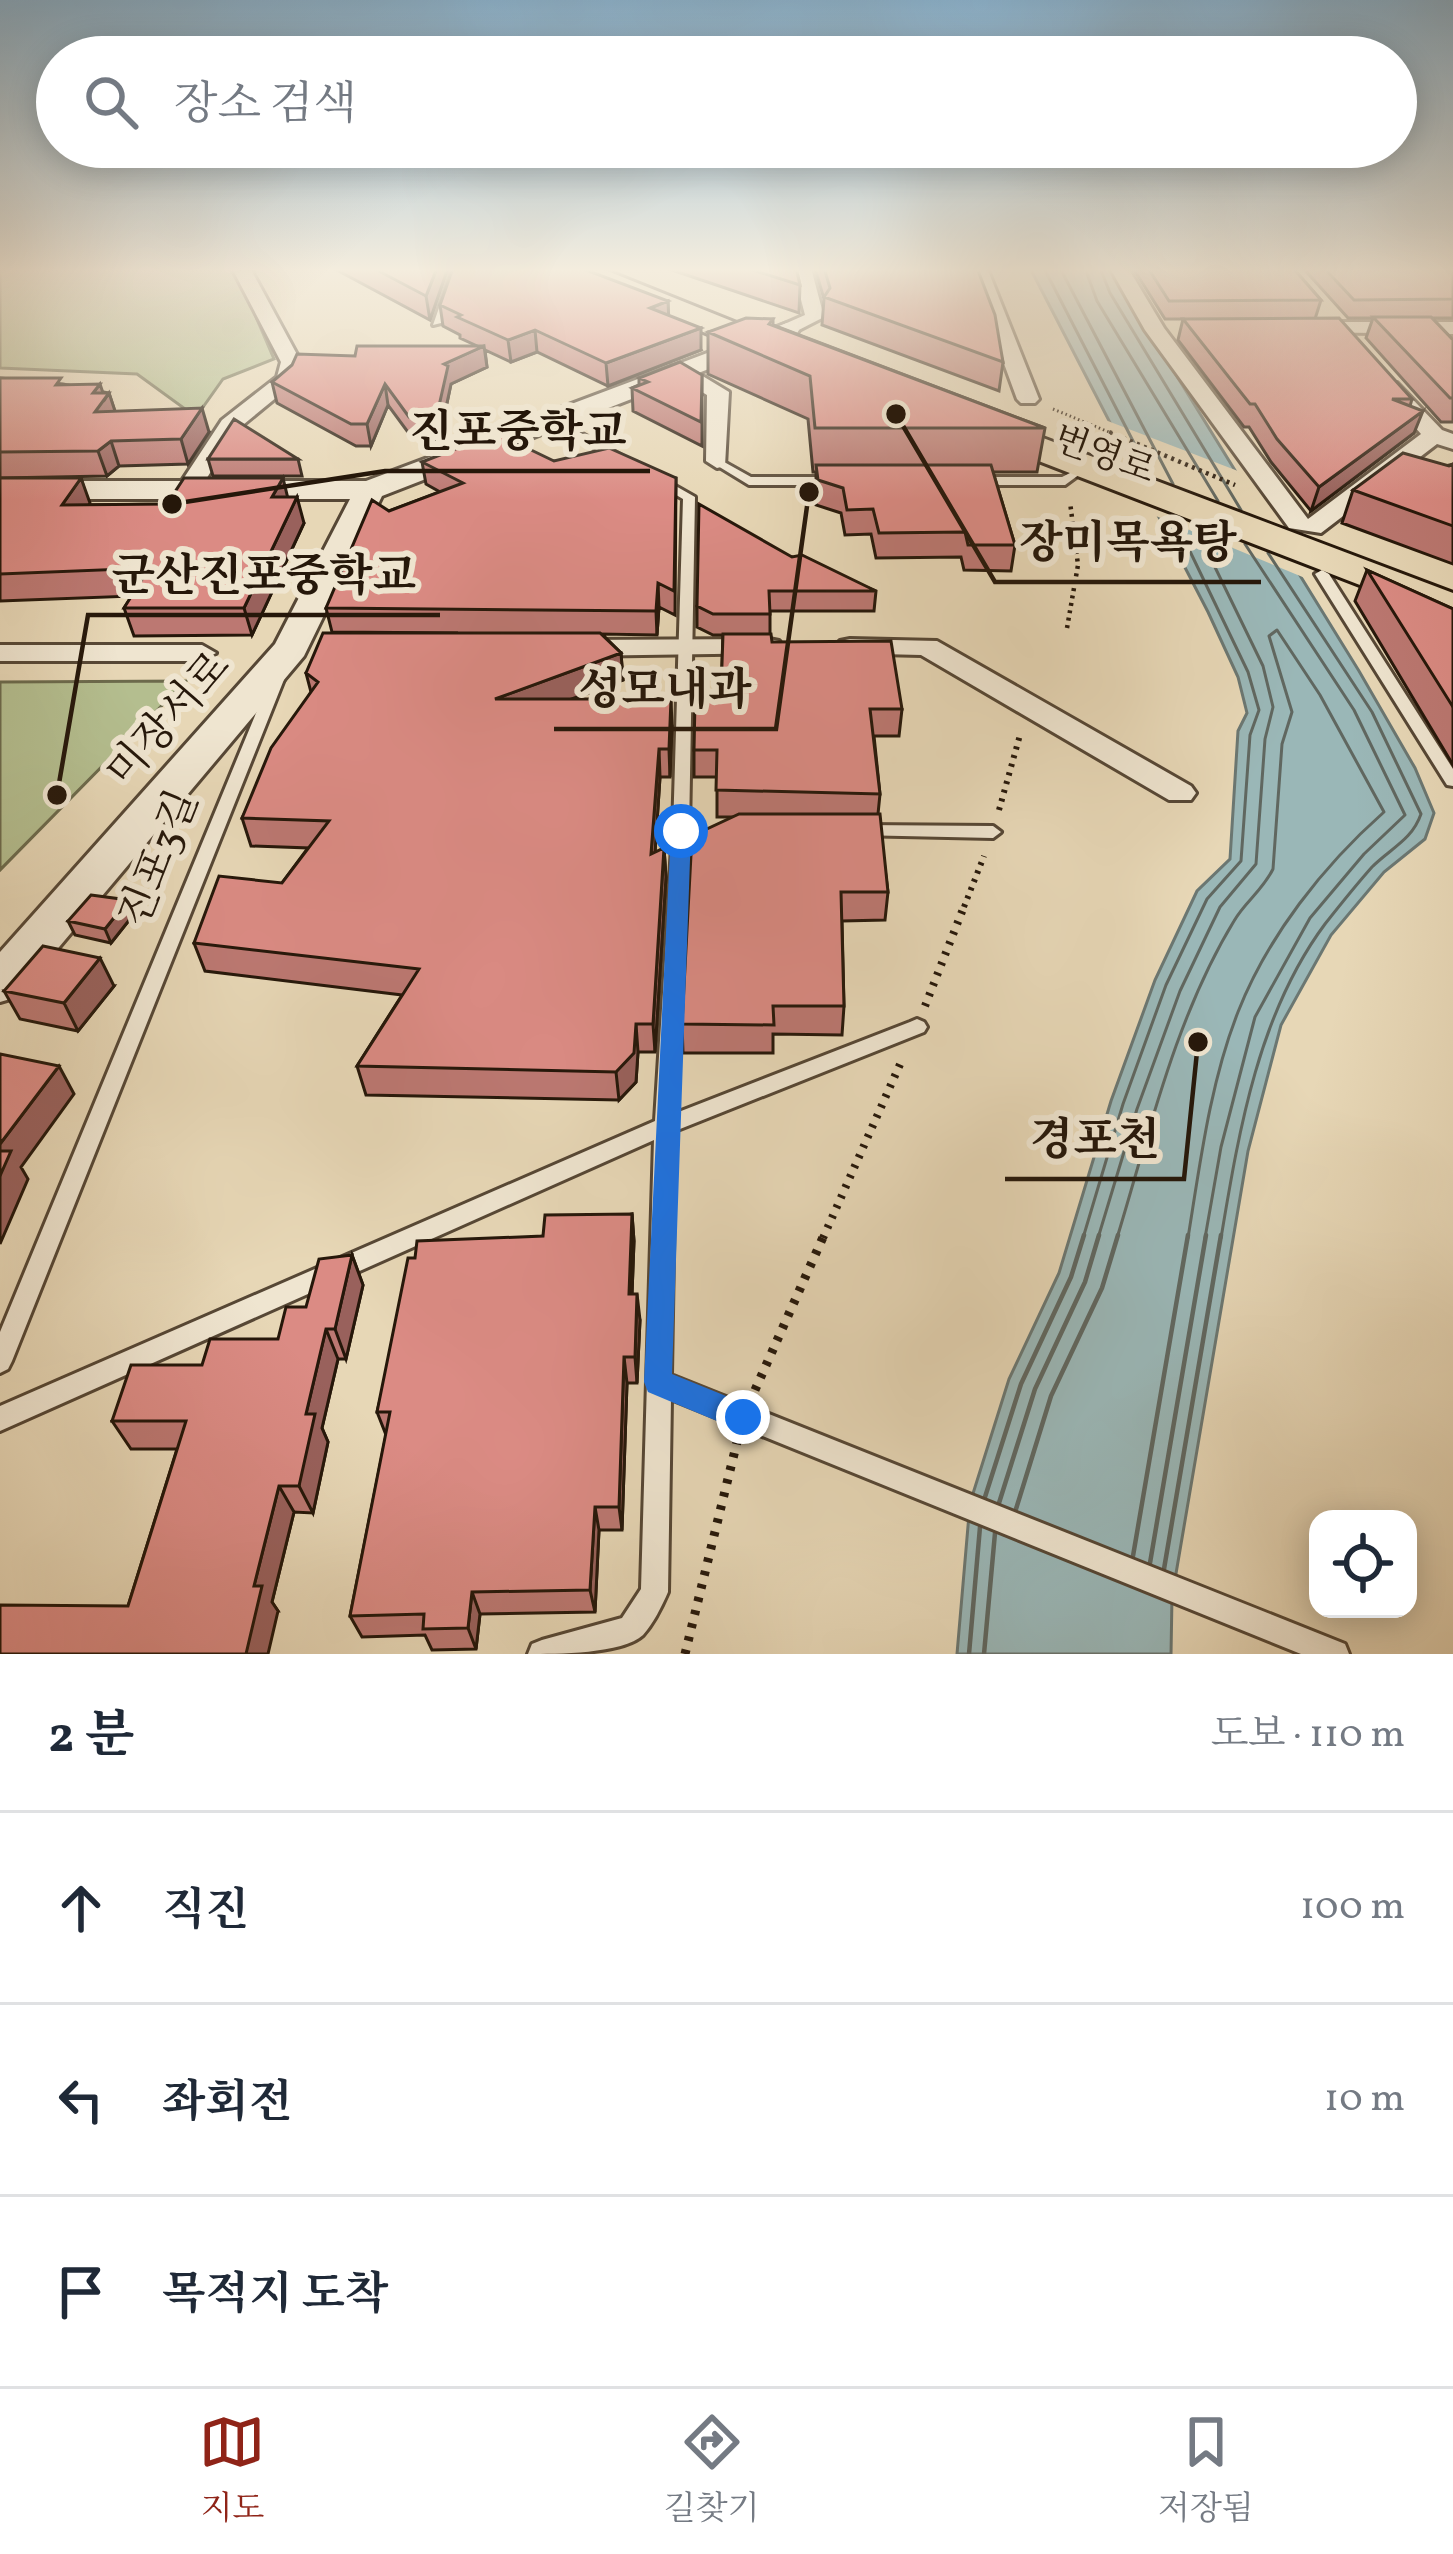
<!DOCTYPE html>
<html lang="ko">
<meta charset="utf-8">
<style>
body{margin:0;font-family:Vollkorn,"Noto Serif KR",serif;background:#f6f6f7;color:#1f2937}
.controls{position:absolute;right:36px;bottom:36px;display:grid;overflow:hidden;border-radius:24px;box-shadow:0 6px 30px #0003}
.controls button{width:108px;height:108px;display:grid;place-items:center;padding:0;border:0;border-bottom:3px solid #e0e1e3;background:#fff;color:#1f2937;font:60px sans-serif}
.stop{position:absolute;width:36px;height:36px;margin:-27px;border:9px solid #1a73e8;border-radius:50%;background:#fff}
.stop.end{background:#1a73e8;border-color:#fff;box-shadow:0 3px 12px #0008}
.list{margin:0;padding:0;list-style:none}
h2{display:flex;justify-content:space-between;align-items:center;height:156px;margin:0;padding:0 48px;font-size:51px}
h2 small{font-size:39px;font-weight:400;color:#747a83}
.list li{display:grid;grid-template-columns:78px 1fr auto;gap:36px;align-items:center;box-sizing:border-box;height:192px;padding:0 48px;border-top:3px solid #e0e1e3}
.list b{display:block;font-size:45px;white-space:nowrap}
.list em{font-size:39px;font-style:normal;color:#747a83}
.icon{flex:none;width:66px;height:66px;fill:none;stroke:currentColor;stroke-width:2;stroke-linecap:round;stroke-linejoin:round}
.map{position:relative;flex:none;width:1453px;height:1654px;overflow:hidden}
.search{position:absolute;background:#fff;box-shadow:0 6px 30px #0003;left:36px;right:36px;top:36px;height:132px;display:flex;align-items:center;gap:30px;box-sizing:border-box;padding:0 42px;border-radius:66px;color:#747a83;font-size:45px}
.sheet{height:732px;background:#fff}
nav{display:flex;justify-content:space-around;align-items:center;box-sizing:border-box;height:168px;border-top:3px solid #e0e1e3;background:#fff;font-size:33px;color:#747a83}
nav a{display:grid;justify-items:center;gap:6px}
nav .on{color:#8f2418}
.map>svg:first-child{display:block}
.green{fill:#b4be8f;stroke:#6c6a4c;stroke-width:3}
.water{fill:#9ab7b7;stroke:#6b7772;stroke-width:3}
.pier{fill:#e7d7b6}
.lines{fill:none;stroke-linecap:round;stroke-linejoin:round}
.shore-far1{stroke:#606760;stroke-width:3}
.shore{stroke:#606760;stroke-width:4.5}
.service-casing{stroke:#564735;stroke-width:6}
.minor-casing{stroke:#564735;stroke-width:6}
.tertiary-casing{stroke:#564735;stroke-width:6}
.primary-casing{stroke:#25170a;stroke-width:6}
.path-far4{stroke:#25170a;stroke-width:3;stroke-dasharray:1.5 3;stroke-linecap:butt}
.path-far3{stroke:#25170a;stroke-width:4.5;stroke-dasharray:3 4.5;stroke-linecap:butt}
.path-far2{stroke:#25170a;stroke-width:6;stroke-dasharray:3 6;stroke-linecap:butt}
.path-far1{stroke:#25170a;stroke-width:8;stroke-dasharray:3 8;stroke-linecap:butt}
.path{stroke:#25170a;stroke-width:9;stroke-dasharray:4.5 9;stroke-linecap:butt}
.service{fill:#efe5d0;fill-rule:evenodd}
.minor{fill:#efe5d0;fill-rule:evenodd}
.tertiary{fill:#efe5d0;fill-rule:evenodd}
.primary{fill:#e7d7b6;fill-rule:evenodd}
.wall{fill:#bc7872;stroke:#25170a;stroke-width:3}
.shaded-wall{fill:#99615c;stroke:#25170a;stroke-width:3}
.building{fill:#db8b84;stroke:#25170a;stroke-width:3}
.route{fill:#1a73e8}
.labels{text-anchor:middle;stroke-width:12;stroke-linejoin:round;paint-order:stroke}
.far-street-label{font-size:36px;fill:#25170a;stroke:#efe5d0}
.street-label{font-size:42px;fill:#25170a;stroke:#efe5d0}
.leader{fill:none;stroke:#25170a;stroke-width:4.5}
.callout-dot{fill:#25170a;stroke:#efe5d0;stroke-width:4.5}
.callout-label{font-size:45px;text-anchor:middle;font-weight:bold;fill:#25170a;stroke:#efe5d0;stroke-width:12;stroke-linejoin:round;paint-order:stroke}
</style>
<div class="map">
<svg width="1453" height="1654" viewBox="0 0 1453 1654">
<rect width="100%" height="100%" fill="#e7d7b6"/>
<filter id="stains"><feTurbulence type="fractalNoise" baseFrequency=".00167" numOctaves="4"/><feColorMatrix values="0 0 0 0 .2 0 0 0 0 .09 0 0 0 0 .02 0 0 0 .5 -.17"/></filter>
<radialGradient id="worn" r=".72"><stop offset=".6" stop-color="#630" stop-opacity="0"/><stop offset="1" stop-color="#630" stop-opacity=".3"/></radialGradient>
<path class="green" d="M 0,268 L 235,268 L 274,359 L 223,379 L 196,417 L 137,374 L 0,368 Z
M 186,681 L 0,870 L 0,682 Z"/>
<path class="water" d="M 1030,268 L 1110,268 L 1359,671 L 1415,768 L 1434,813 L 1425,839 L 1384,872 L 1331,935 L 1281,1025 L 1248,1151 L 1172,1597 L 1171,1654 L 957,1654 L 970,1503 L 1009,1379 L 1059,1273 L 1111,1101 L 1155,980 L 1197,891 L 1230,859 L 1238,731 L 1247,713 L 1238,677 L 1208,612 Z"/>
<path class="pier" d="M 1100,418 L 1238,471 L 1305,578 L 1151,514 Z"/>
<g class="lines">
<path class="shore-far1" d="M 1044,268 L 1151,476
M 1060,268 L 1173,484
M 1085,268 L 1097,301 L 1218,501
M 1100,268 L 1110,293 L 1241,510
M 1083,1238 L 1123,1104 L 1166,985 L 1207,899 L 1241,861 L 1250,735 L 1259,710 L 1248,672 L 1173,516
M 1098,1238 L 1137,1109 L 1180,991 L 1220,907 L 1256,864 L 1265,739 L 1273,707 L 1263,666 L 1194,524
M 1117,1238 C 1149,1133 1176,1016 1234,921 C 1245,902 1263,890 1273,869 L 1282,744 L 1292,712 L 1269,636 L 1277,630 L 1320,695 L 1384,812 C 1323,866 1268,936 1238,1012 C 1210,1083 1200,1164 1188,1238
M 1205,1238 L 1221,1147 L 1255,1017 L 1310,918 L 1364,854 L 1405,815 L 1354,710 L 1245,544
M 1221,1238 C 1239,1131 1258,1014 1325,924 C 1340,905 1356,885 1372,867 C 1391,848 1412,840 1421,814 L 1372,712 L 1268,553"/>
<path class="shore" d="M 985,1497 L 1021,1384 L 1071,1277 L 1084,1235
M 999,1503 L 1035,1389 L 1085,1282 L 1099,1235
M 1016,1509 L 1051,1396 L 1102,1288 L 1118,1235
M 1133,1556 L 1188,1235
M 1150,1563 L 1206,1235
M 1164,1569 L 1221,1235
M 969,1654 L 980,1527
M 984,1654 L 995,1533"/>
<defs>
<path id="service" d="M 453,268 L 461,268 L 441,323 L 433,325 Z
M 554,418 L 624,457 L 626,459 L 616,461 L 550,423 L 549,421 Z
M 717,458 L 751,477 L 837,477 L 843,481 L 837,485 L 749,485 L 713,463 L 711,461 Z
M 1074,471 L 1080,474 L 1065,485 L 977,485 L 971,481 L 977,477 L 1062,477 Z
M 658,476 L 695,497 L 689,831 L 676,1113 L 910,1022 L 917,1019 L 924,1022 L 927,1027 L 924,1032 L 675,1131 L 671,1375 L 1335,1640 L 1345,1644 L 1349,1654 L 1301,1654 L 671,1399 L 668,1592 C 662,1606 653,1624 643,1635 C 623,1654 556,1654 528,1654 L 532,1644 L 542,1640 L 622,1618 L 641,1589 L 654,1140 L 0,1431 L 0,1406 L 655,1121 L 673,831 L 683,499 L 654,482 L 654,478 Z
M 1322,570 L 1329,574 L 1453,769 L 1453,786 L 1447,785 L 1315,574 Z
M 278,673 L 285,677 L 12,1361 L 8,1369 L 0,1373 L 0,1332 L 271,677 Z
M 862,825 L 993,826 L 1001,832 L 993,838 L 856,835 L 854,831 L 856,827 Z"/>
<path id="minor" d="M 232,268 L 250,268 L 301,362 L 294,383 L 238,429 L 196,495 L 188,497 L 176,490 L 222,420 L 277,377 L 281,362 Z
M 793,268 L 811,268 L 824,317 L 787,336 L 780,334 L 780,326 L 805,315 Z
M 969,268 L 987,268 L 1039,399 L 1035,403 L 1021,403 L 1017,399 Z
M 1110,268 L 1128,268 L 1164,328 L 1308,519 L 1421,434 L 1383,391 L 1383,383 L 1397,383 L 1442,430 L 1453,434 L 1453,449 L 1437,444 L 1321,533 L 1289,528 L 1145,330 Z
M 1307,322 L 1453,322 L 1453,334 L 1300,332 L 1297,328 Z
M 672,366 L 686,366 L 729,392 L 725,466 L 717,468 L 706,461 L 707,395 L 672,374 Z
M 769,639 L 779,641 L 783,647 L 779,653 L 574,656 L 560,648 L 574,640 Z
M 850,639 L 937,641 L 1191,786 L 1196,793 L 1191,800 L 1169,800 L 921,655 L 840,653 L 836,647 L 840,641 Z
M 0,645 L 202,645 L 216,653 L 202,661 L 0,661 Z"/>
<path id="tertiary" d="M 787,323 L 799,330 L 796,335 L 382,496 L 304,656 L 17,997 L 0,1002 L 0,952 L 275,644 L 350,499 L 0,499 L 0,481 L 366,481 Z"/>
<path id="primary" d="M 561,268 L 600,268 L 801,349 L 805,356 L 789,366 L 777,363 L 565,274 Z
M 974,412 L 1453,593 L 1453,621 L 961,431 L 956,423 L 961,415 Z"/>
</defs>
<use href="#service" class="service-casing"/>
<use href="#minor" class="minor-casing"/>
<use href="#tertiary" class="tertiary-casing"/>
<use href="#primary" class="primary-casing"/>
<path class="path-far4" d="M 1053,409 L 1116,435"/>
<path class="path-far3" d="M 1109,432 L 1235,485
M 1067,628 L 1078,565 L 1070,502"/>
<path class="path-far2" d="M 999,810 L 1020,735
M 964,907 L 984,856"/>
<path class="path-far1" d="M 925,1006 L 965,904
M 823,1238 L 901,1062"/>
<path class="path" d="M 755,1390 L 824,1235
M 685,1654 L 737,1442"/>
<use href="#service" class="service"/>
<use href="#minor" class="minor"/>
<use href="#tertiary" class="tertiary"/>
<use href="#primary" class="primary"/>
</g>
<path class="wall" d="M 333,268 L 448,268 L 430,320 Z
M 666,268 L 796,268 L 800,285 L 799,313 Z
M 815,268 L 977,268 L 1003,362 L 999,391 L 822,325 L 824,299 Z
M 1133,268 L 1293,268 L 1321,300 L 1315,319 L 1412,399 L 1410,406 L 1414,433 L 1311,511 L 1271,462 L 1249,427 L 1244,427 L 1178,340 L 1183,319 L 1165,319 Z
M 1303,268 L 1453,268 L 1453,318 L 1432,318 L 1453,340 L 1453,422 L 1441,422 L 1366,338 L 1373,318 L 1348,318 Z
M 668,301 L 668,315 L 701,350 L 608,386 L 537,352 L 511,362 L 485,350 L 487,367 L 451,384 L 439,441 L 413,439 L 388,405 L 371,446 L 356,446 L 277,403 L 272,382 L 355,356 L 477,346 L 460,338 L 460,335 L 443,326 L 440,305 Z
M 773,319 L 773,325 L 1045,428 L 1037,472 L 993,472 L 1015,545 L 1011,571 L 964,570 L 961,557 L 876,558 L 871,534 L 845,535 L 841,513 L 816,505 L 816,472 L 813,472 L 808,419 L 708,374 L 708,332 Z
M 702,375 L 702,446 L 633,411 L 632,388 L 639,385 L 639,378 Z
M 0,378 L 63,384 L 109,393 L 115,412 L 209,432 L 188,464 L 119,466 L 107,476 L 0,478 Z
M 208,459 L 298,459 L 302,476 L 213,476 Z
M 554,461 L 676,478 L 675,615 L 659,607 L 657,635 L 602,634 L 621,653 L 623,680 L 573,699 L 672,726 L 670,777 L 660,777 L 655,853 L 664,848 L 666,877 L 655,1052 L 638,1052 L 636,1082 L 619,1100 L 366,1095 L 357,1066 L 402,995 L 205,971 L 194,943 L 282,883 L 308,848 L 251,846 L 242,818 L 311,692 L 306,673 L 458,633 L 332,632 L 326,608 L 389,511 L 440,492 L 426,484 L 422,462 Z
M 1453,464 L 1453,564 L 1342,523 L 1353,490 Z
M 0,478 L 81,478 L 89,505 L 167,504 L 287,497 L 304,523 L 252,635 L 134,636 L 124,608 L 132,596 L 0,601 Z
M 792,557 L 876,591 L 874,611 L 770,611 L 770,634 L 772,642 L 902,709 L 899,736 L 874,736 L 880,794 L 878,814 L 888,892 L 885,920 L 842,921 L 844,1006 L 842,1035 L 773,1034 L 773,1053 L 683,1053 L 682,1024 L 731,817 L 717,817 L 717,777 L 694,777 L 694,750 L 699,700 L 721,693 L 723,635 L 713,635 L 697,627 L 697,606 Z
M 1367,570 L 1453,609 L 1453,765 L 1355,601 Z
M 128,900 L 134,914 L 111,943 L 75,935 L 68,921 Z
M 114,986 L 78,1031 L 20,1019 L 4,991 Z
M 632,1214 L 634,1241 L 632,1294 L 640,1320 L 637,1383 L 627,1383 L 622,1530 L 599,1530 L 595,1612 L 480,1614 L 476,1649 L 432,1650 L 425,1635 L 362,1637 L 350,1616 L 386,1435 L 377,1412 L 415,1258 L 543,1236 Z
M 352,1255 L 363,1285 L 346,1359 L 338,1359 L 322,1428 L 328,1442 L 313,1513 L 294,1512 L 272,1602 L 278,1611 L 128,1606 L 177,1449 L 131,1449 L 112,1421 L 202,1365 L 278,1339 Z"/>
<path class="shaded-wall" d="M 437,268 L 448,268 L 430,320 L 426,296 Z
M 668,301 L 669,323 L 650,308 Z
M 701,328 L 701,350 L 608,386 L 606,363 Z
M 535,330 L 537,352 L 511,362 L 508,340 Z
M 484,346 L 487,367 L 451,384 L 439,441 L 436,419 L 444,364 Z
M 100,384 L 105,399 L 109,393 L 117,417 L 95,412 L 93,393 Z
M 385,384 L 388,405 L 371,446 L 367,424 Z
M 202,408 L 209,432 L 188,464 L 181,439 Z
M 1423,411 L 1414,433 L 1311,511 L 1319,487 Z
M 111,441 L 119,466 L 107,476 L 98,451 Z
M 81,478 L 90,503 L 72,531 L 62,505 Z
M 283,478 L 289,503 L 272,497 Z
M 297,497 L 304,523 L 252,635 L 244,608 Z
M 658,583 L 659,607 L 657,635 L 656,611 Z
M 621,653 L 623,680 L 499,726 L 495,699 Z
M 671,699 L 672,726 L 670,777 L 669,749 Z
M 659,749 L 660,777 L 653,883 L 651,854 Z
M 664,848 L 666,877 L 655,1052 L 653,1024 Z
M 128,900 L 134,914 L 111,943 L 105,929 Z
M 100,958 L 114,986 L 78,1031 L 64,1003 Z
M 636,1024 L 638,1052 L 636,1082 L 619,1100 L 616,1072 Z
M 59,1066 L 74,1094 L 21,1167 L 28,1179 L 0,1244 L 0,1144 Z
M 632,1214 L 634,1241 L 631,1320 L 629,1294 Z
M 352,1255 L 363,1285 L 346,1359 L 335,1329 Z
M 637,1294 L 640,1320 L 637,1383 L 635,1357 Z
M 326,1329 L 338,1359 L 322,1428 L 328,1442 L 313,1513 L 299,1486 L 306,1414 Z
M 624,1357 L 627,1383 L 622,1530 L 619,1507 Z
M 279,1486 L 294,1512 L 272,1602 L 278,1611 L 268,1654 L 246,1654 L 254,1586 Z
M 595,1507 L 599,1530 L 595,1612 L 590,1590 Z
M 472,1592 L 480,1614 L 476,1649 L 468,1628 Z"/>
<path class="building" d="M 373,268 L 437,268 L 426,296 Z
M 453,268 L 581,268 L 668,301 L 650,308 L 701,328 L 606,363 L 535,330 L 508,340 L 457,317 L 461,315 L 440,305 Z
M 746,268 L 796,268 L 800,285 Z
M 824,268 L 977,268 L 995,315 L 1003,362 L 824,297 L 830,288 Z
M 1148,268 L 1293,268 L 1321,300 L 1169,301 Z
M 1324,268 L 1453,268 L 1453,299 L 1354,300 Z
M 1373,317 L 1431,317 L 1453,340 L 1453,398 L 1450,398 Z
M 746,318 L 773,319 L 769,324 L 1045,428 L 815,428 L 810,376 L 708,332 Z
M 1339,318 L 1412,399 L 1392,399 L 1423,411 L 1319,487 L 1277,439 L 1255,404 L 1250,404 L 1183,319 Z
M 357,346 L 484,346 L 444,364 L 448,366 L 436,419 L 409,417 L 385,384 L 367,424 L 351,424 L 272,382 L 292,365 L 297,354 L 355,356 Z
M 680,362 L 702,375 L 701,422 L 632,388 L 648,382 L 639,378 Z
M 0,378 L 61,378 L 56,385 L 100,384 L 93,393 L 109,393 L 95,412 L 202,408 L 181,439 L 111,441 L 98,451 L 0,452 Z
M 234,419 L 298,459 L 208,459 Z
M 496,433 L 554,461 L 609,448 L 676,478 L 674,591 L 658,583 L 656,611 L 326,608 L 372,500 L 389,511 L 463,483 L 422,462 Z
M 1403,453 L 1449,466 L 1453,464 L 1453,526 L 1353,490 Z
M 816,465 L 991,465 L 1015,545 L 968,545 L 965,532 L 879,533 L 873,509 L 847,510 L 843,488 L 818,480 Z
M 0,478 L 81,478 L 62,505 L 167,504 L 184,478 L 283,478 L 272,497 L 297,497 L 244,608 L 124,608 L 149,568 L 0,574 Z
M 699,504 L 792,557 L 802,555 L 876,591 L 769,591 L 770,614 L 713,614 L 697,606 Z
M 1367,570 L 1453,609 L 1453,707 Z
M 323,633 L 600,633 L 621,653 L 495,699 L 671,699 L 669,749 L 659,749 L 651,854 L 664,848 L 653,1024 L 636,1024 L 634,1053 L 616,1072 L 357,1066 L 419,969 L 194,943 L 219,876 L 282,883 L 329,821 L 242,818 L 271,748 L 318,682 L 306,673 Z
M 723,634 L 771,634 L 772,642 L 891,641 L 902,709 L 870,709 L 880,794 L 716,790 L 717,750 L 694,750 L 695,700 L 699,700 L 699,693 L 721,693 Z
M 739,814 L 880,814 L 888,892 L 841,892 L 844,1006 L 773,1006 L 774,1025 L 682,1024 L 692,836 Z
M 91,895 L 128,900 L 105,929 L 68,921 Z
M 43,946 L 100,958 L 64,1003 L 4,991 Z
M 0,1054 L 59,1066 L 0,1144 Z
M 0,1151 L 11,1151 L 0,1176 Z
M 632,1214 L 629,1294 L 637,1294 L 635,1357 L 624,1357 L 619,1507 L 595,1507 L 590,1590 L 472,1592 L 468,1628 L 423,1629 L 424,1614 L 350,1616 L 390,1412 L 377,1412 L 408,1258 L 415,1258 L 417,1241 L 543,1236 L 545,1215 Z
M 352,1255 L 335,1329 L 326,1329 L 306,1414 L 315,1414 L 299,1486 L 279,1486 L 254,1586 L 262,1586 L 246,1654 L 0,1654 L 0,1605 L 128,1606 L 186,1421 L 112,1421 L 131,1365 L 202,1365 L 210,1339 L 278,1339 L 286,1307 L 306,1307 L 319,1259 Z"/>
<linearGradient id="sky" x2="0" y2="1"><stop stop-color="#89b5d4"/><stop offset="0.54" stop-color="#f4edde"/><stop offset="1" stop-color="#f4edde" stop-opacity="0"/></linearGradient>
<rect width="1453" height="500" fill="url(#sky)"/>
<path class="route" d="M 681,824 L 691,831 L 672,1374 L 753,1407 L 758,1417 L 753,1427 L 743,1432 L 648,1392 L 644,1382 L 671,831 Z"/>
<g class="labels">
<g class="far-street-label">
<text transform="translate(1105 453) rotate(20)" y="13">번영로</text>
</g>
<g class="street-label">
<text transform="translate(167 718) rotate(-49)" y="15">미장서로</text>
<text transform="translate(157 858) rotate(-68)" y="15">진포3길</text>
</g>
</g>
<path class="leader" d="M172 504L385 471H650M896 414L995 582H1261M57 795L88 615H440M809 492L776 729H554M1198 1042L1184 1179H1005"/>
<g class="callout-dot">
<circle cx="172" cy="504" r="12"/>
<circle cx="896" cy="414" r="12"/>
<circle cx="57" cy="795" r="12"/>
<circle cx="809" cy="492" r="12"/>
<circle cx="1198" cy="1042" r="12"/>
</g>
<g class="callout-label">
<text x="518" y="446">진포중학교</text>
<text x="1128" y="557">장미목욕탕</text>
<text x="264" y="590">군산진포중학교</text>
<text x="665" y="704">성모내과</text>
<text x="1095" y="1154">경포천</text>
</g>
<rect width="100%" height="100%" filter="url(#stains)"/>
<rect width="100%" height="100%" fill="url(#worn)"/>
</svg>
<div class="controls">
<button><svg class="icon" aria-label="locate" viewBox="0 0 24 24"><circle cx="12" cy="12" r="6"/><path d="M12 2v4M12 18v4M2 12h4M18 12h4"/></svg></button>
</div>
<div class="stop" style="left:681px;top:831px"></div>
<div class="stop end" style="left:743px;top:1417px"></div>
<div class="search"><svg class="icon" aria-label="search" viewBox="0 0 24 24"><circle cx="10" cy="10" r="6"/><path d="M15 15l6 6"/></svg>장소 검색</div>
</div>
<section class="sheet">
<h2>2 분<small>도보 · 110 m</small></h2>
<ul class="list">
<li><svg class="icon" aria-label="ahead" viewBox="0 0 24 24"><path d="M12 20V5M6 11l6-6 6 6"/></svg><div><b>직진</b></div><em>100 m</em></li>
<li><svg class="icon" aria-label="left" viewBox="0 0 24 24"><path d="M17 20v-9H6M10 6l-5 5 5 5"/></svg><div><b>좌회전</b></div><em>10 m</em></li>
<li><svg class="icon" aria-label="arrive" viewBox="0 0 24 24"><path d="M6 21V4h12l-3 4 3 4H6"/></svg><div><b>목적지 도착</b></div></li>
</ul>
</section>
<nav>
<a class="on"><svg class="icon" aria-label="map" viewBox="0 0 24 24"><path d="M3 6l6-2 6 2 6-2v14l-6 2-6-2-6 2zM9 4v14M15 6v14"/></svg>지도</a>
<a><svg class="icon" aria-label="directions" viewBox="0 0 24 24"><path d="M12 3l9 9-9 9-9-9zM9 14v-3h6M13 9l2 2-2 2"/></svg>길찾기</a>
<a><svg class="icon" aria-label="saved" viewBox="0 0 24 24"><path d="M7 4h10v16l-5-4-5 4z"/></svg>저장됨</a>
</nav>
